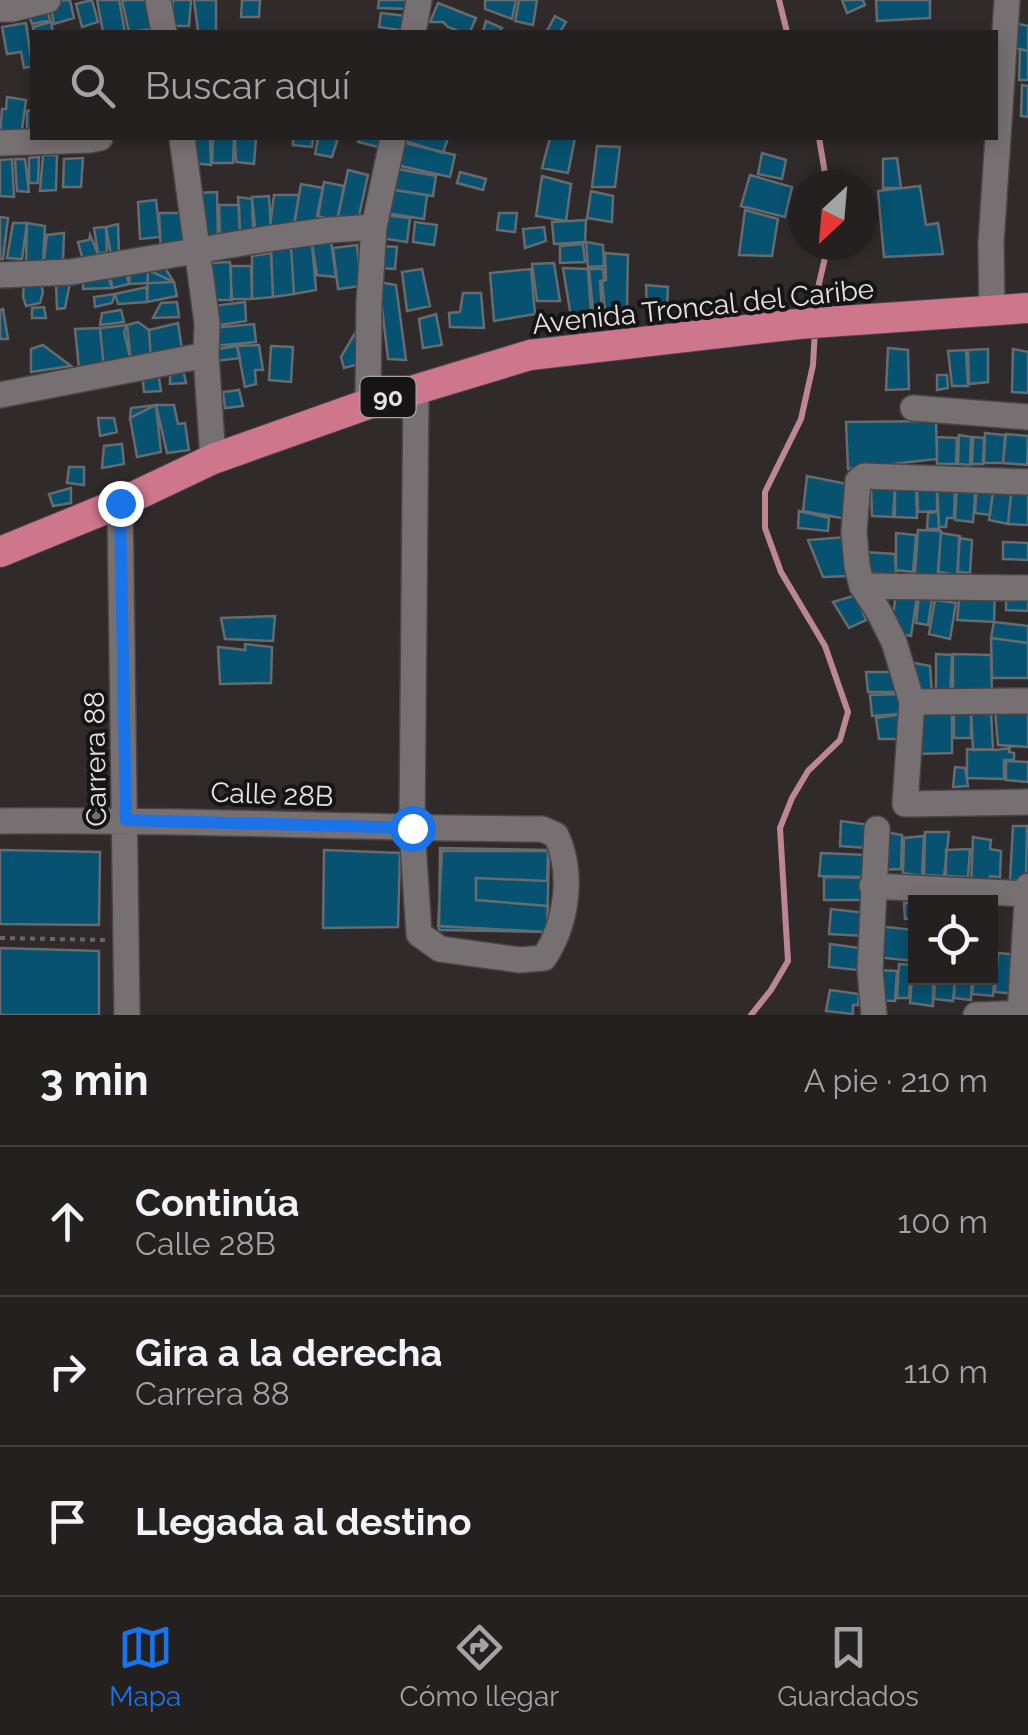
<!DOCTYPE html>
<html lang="es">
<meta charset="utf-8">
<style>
body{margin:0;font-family:Raleway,sans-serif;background:#302d2d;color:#f1f3f6}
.controls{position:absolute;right:30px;bottom:30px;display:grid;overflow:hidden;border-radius:0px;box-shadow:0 5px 15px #0003}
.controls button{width:90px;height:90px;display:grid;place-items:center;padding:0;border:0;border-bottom:2px solid #413e3e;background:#242020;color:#f1f3f6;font:50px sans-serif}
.compass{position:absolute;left:788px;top:170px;width:90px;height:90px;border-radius:50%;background:#242020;box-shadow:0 5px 15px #0003;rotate:206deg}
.stop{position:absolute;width:30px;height:30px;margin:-22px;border:8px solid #1a73e8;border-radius:50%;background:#fff}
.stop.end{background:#1a73e8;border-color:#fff;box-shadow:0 2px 10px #0008}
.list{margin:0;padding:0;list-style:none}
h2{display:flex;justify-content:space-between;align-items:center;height:130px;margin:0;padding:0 40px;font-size:42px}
h2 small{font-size:32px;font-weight:400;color:#a3a3a5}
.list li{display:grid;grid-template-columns:65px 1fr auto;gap:30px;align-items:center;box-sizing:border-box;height:150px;padding:0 40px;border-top:2px solid #413e3e}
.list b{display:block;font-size:38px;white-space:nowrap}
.list p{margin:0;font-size:32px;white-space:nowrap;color:#a3a3a5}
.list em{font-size:32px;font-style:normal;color:#a3a3a5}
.icon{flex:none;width:55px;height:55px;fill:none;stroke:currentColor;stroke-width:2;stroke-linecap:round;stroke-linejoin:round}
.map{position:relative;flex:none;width:1028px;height:1015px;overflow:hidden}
.search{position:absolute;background:#242020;box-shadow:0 5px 15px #0003;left:30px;right:30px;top:30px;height:110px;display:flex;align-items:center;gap:25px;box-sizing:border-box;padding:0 35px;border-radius:0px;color:#a3a3a5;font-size:38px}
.sheet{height:580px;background:#242020}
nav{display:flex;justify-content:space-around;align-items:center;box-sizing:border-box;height:140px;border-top:2px solid #413e3e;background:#242020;font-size:28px;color:#a3a3a5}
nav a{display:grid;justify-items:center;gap:5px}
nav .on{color:#1a73e8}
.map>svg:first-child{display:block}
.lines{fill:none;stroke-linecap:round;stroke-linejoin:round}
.stream{stroke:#bc8693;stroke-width:6}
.building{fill:#075270;stroke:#656b6e;stroke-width:2.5}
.minor-casing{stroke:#494546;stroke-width:28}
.highway-casing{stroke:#494546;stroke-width:32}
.path{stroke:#6a6566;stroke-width:4;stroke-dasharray:5 5;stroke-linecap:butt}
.minor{stroke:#777072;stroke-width:25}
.highway{stroke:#ce768c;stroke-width:30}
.route{stroke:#1a73e8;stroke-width:12}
.labels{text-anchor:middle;stroke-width:8;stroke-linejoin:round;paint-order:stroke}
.shield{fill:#161414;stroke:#a8a4a5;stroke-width:2.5}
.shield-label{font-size:25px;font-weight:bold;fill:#e6e2e3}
.street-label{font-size:28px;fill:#e6e2e3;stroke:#161414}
</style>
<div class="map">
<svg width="1028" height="1015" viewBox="0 0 1028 1015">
<rect width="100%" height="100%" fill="#302a2b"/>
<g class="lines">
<path class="stream" d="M 779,0 L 787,32
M 819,138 L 827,185
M 816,312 L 817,292 L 828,245
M 751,1015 L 771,990 L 788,961 L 780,828 L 792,798 L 808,771 L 840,740 L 848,712 L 825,646 L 781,572 L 765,528 L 765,492 L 801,419 L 813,365 L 815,330"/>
</g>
<path class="building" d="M 64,0 L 70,0 L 74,18 L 54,24 L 50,4 Z
M 92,0 L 98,22 L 82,27 L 76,4 Z
M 97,0 L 119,0 L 125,32 L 103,32 Z
M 128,0 L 147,0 L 153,29 L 129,32 L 122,1 Z
M 173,0 L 191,0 L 189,26 L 171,26 Z
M 194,0 L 216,0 L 216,32 L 198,31 Z
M 242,0 L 260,0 L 259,17 L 241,17 Z
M 379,0 L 409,0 L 409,9 L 378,8 Z
M 485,0 L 516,0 L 512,19 L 485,9 Z
M 519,0 L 537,0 L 533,25 L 515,21 Z
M 842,0 L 863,0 L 865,5 L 847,13 Z
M 876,0 L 930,0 L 930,18 L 877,21 Z
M 438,3 L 476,18 L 470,32 L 461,32 L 448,27 L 443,22 L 430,22 Z
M 46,5 L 50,20 L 32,24 L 27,10 Z
M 381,13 L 406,16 L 408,31 L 379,27 Z
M 555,16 L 566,22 L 560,32 L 549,32 L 547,31 Z
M 486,21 L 502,28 L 499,32 L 483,32 Z
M 51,22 L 53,32 L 34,32 L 33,27 Z
M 1011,22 L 1028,26 L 1028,51 L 1011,47 Z
M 26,23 L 32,66 L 24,68 L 21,52 L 7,54 L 2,27 Z
M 1020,49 L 1028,51 L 1028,80 L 1019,80 Z
M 1022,85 L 1028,86 L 1028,117 L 1021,116 Z
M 7,97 L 26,100 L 21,137 L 0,134 L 2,109 L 6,109 Z
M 32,110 L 32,136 L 27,136 L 27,111 Z
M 192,138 L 210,138 L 211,165 L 193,163 Z
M 213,138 L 234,138 L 233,163 L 212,163 Z
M 235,138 L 256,138 L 254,164 L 236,162 Z
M 293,138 L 313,138 L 312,147 L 293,145 Z
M 318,138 L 338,138 L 332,157 L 315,154 Z
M 360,138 L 381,138 L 378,147 L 358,142 Z
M 406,138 L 448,138 L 443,153 L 405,141 Z
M 550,138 L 575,138 L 568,173 L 542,168 Z
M 401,142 L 455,155 L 450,177 L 396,165 Z
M 597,146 L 620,147 L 615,187 L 592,187 Z
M 762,153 L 786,160 L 782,179 L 758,174 Z
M 43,155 L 57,155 L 56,190 L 40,191 Z
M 39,157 L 38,183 L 29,183 L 29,158 Z
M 83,158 L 81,187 L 63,187 L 64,159 Z
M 897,158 L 901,188 L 883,188 L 883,159 Z
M 12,159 L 14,197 L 0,196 L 0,160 Z
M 15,159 L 25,159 L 29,192 L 17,191 Z
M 393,168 L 436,176 L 433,196 L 388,189 Z
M 348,170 L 368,175 L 357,225 L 337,221 Z
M 460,172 L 486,179 L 483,190 L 457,183 Z
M 750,175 L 792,187 L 785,217 L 741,206 Z
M 542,176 L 571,184 L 566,221 L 536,216 Z
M 324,182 L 344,186 L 337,221 L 317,216 Z
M 301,184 L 323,188 L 316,229 L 294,226 Z
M 920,186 L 926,225 L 938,223 L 943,254 L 884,257 L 878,191 Z
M 383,188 L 427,195 L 424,219 L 379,212 Z
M 591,191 L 613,196 L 612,222 L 587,218 Z
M 217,192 L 218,239 L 199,240 L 197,193 Z
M 274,195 L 299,195 L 293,230 L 270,227 Z
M 269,196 L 271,230 L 253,230 L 252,197 Z
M 238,197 L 252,199 L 256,235 L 240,235 Z
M 156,200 L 160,237 L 140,239 L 138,202 Z
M 219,205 L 239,205 L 240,235 L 220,236 Z
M 745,210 L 778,219 L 772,256 L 739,255 Z
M 159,213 L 183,213 L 187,253 L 161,254 Z
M 499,213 L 517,213 L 515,232 L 497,230 Z
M 383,215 L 410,218 L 407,242 L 380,238 Z
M 0,217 L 8,218 L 3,259 L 0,259 Z
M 586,220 L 585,242 L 554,244 L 552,222 Z
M 415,222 L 437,225 L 434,245 L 413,242 Z
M 13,223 L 27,223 L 22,259 L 7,258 Z
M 27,223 L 45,226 L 43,262 L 26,262 Z
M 118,224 L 119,254 L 111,255 L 106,227 Z
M 106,227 L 107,252 L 98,254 L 94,228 Z
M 544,227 L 546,241 L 525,248 L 523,229 Z
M 64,233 L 63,261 L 44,260 L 47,235 Z
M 90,235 L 98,254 L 101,259 L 83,260 L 78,242 L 89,240 Z
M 331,241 L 336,277 L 317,275 L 312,244 Z
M 586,242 L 603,245 L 604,266 L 588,267 Z
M 312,244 L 316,290 L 294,294 L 291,247 Z
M 583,244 L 585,262 L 560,263 L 560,246 Z
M 357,245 L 361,286 L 338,289 L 333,248 Z
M 381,246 L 397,247 L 395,269 L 380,268 Z
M 291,247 L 294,294 L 273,297 L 271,248 Z
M 271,253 L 273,297 L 252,299 L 252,256 Z
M 605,253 L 628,255 L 627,309 L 605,311 L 602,282 L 606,280 Z
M 230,262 L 232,300 L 211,300 L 210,263 Z
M 554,263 L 560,301 L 537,301 L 532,264 Z
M 231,266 L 251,266 L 252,299 L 231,299 Z
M 165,268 L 174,282 L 129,284 L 130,273 Z
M 563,268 L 588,269 L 591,314 L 571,317 Z
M 422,269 L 430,306 L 407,311 L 402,272 Z
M 531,269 L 535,314 L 494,321 L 490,273 Z
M 589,269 L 603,269 L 604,280 L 600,281 L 602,311 L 593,311 Z
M 148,270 L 174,282 L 177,296 L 147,302 Z
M 110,273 L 126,273 L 129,284 L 112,288 Z
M 108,276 L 112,288 L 83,289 L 83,277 Z
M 24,279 L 41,283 L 43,292 L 40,303 L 26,306 L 23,297 Z
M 379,282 L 396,285 L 406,360 L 388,359 Z
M 56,283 L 70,283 L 65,308 L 57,309 Z
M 646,285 L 668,287 L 667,306 L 647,308 Z
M 147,287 L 147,302 L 118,304 L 115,294 Z
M 463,293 L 481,293 L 484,328 L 450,327 L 449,313 L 460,312 Z
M 115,294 L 112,303 L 95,307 L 94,297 Z
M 177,302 L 179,317 L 153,318 L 161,303 Z
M 245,302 L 246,321 L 213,326 L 213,306 Z
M 44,307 L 46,318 L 32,318 L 32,308 Z
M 3,309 L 8,339 L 0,339 L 0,310 Z
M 121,310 L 124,322 L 100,325 L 102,313 Z
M 436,314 L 442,345 L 423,348 L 419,319 Z
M 138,322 L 149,330 L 151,360 L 131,362 L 124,332 L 127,325 Z
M 178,323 L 183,356 L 151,360 L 149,330 Z
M 254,324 L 256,342 L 214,346 L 213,328 Z
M 127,325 L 131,362 L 104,368 L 100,328 Z
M 100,328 L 104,368 L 79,369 L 75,329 Z
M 355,333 L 359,364 L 344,368 L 341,357 Z
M 43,345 L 71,366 L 31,372 L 31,349 Z
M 259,345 L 263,370 L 255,370 L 256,384 L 245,387 L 237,346 Z
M 237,346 L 240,358 L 216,361 L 211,350 Z
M 271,346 L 293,347 L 291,382 L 269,380 Z
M 888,348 L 908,350 L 909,389 L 886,390 Z
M 988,349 L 988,382 L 969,384 L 968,350 Z
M 1013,349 L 1028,352 L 1028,393 L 1012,392 Z
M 966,350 L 968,386 L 952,386 L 948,351 Z
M 182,365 L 186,383 L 170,384 L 170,367 Z
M 157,366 L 161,391 L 144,392 L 142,372 Z
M 937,375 L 947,375 L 948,388 L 937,390 Z
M 239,390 L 243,406 L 225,408 L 223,392 Z
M 156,405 L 161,452 L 137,457 L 130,418 Z
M 156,405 L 174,405 L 178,424 L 185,423 L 189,450 L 167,453 Z
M 156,405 L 130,418 L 131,408 Z
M 98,418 L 114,418 L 117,432 L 100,436 Z
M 936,421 L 937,459 L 848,469 L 846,422 Z
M 985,433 L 1005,435 L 1003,463 L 984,463 Z
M 1006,434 L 1028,436 L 1027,465 L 1003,463 Z
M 959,435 L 971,437 L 970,465 L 958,464 Z
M 937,437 L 957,438 L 956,464 L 937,464 Z
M 973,437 L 984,438 L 983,464 L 972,464 Z
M 122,444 L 124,464 L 102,468 L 104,446 Z
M 69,467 L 84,467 L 84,485 L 67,483 Z
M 807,476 L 852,485 L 847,519 L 803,511 Z
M 977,482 L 994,484 L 990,515 L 975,513 Z
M 957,483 L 976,485 L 973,522 L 955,520 Z
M 895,484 L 916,486 L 917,518 L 895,517 Z
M 937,484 L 955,485 L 954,518 L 947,518 L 946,527 L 939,527 Z
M 994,484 L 1012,485 L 1008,524 L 989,520 Z
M 1028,484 L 1028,525 L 1008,524 L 1012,485 Z
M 917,485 L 937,485 L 937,511 L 918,512 Z
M 871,486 L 895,486 L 893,517 L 872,516 Z
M 71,488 L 71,503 L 53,506 L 49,494 Z
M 799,511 L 829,518 L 828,531 L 798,528 Z
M 938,512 L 939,529 L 927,529 L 928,513 Z
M 918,530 L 941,531 L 938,576 L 915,574 Z
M 896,533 L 916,535 L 913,572 L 896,570 Z
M 941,533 L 960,536 L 957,575 L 938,572 Z
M 845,537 L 851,576 L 823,577 L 808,540 Z
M 959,538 L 972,540 L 970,573 L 958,572 Z
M 1003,542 L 1028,543 L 1028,560 L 1003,559 Z
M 864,552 L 895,554 L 896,575 L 862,572 Z
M 1006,591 L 1028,591 L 1028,611 L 1006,610 Z
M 896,592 L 917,597 L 911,636 L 891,632 Z
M 960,592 L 995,594 L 994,622 L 957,620 Z
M 856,595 L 866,620 L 849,628 L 833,602 Z
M 919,596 L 932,599 L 928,625 L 916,623 Z
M 935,600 L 956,603 L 950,639 L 929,634 Z
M 275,616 L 273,641 L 225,639 L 221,618 Z
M 994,622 L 1028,626 L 1028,643 L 991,638 Z
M 991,638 L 1028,643 L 1028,678 L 992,678 Z
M 245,644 L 272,647 L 271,683 L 220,684 L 218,647 L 245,650 Z
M 936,654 L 952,655 L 950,696 L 936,694 Z
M 953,654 L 991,655 L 992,695 L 953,695 Z
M 909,662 L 930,666 L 932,695 L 913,695 Z
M 866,672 L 896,672 L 899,692 L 868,692 Z
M 899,694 L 901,714 L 872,716 L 870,695 Z
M 954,709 L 971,711 L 971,738 L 954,738 Z
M 952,710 L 952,753 L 917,754 L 914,711 Z
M 971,711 L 991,711 L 993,749 L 973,750 Z
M 995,711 L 1028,714 L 1028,747 L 998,745 Z
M 903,714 L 906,739 L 879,739 L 876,718 Z
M 1010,748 L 1009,752 L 1014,753 L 1014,760 L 1004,760 L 1004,779 L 967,778 L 967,749 L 996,750 Z
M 1006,761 L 1028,762 L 1028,782 L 1006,780 Z
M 955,767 L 965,768 L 968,786 L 953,787 Z
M 841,821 L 870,825 L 867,848 L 840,846 Z
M 1013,826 L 1027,826 L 1026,881 L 1010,880 Z
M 880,831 L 902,835 L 901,869 L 877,870 Z
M 925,832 L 949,832 L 944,876 L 924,875 Z
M 924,836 L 922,876 L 903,873 L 904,838 Z
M 973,837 L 991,840 L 990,849 L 1001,851 L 1000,877 L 990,876 L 989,886 L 971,885 Z
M 440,848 L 549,850 L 547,932 L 439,930 Z
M 970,849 L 968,877 L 946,876 L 946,850 Z
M 0,850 L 100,852 L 99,925 L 0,924 Z
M 324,850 L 400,853 L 398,927 L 323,928 Z
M 442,851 L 548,851 L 547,881 L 476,878 L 476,900 L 548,906 L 547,932 L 438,926 Z
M 821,853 L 867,855 L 866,877 L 819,876 Z
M 824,877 L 866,878 L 866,900 L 824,900 Z
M 904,903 L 916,904 L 916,918 L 905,919 Z
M 831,909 L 866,913 L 864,936 L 829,934 Z
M 877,926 L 915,930 L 914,961 L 876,957 Z
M 830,944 L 860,948 L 857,970 L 829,967 Z
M 0,948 L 99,951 L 99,1015 L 0,1015 Z
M 998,953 L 1020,955 L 1015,994 L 995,992 Z
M 990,954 L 996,955 L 993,996 L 972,994 L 974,978 L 990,978 Z
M 899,964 L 911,965 L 909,998 L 897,998 Z
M 913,965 L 916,965 L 916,978 L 933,978 L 933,1006 L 910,1003 Z
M 875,970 L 897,971 L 895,1001 L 873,1000 Z
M 935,978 L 955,978 L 953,1001 L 934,999 Z
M 955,978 L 972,978 L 971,1000 L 954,998 Z
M 830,990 L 859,994 L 858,1005 L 853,1005 L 853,1014 L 826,1011 Z"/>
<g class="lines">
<defs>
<path id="minor" d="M 158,0 L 164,32
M 0,9 L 12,9 L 48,0
M 413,32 L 419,0
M 182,138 L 207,323 L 206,355 L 213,459
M 0,143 L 90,140 L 100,138
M 0,275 L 71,272 L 266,239 L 330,230 L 374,227
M 992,311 L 991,243 L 1007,0
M 0,395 L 206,355
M 368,404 L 369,303 L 374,227 L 393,138
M 913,408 L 1028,417
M 1028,482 L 864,476 L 858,481 L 854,532 L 857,566 L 862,586 L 879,612 L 894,642 L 912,702 L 905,804 L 1028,802
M 120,503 L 127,1015
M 862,586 L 1028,588
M 912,702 L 1028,701
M 0,821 C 181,819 361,828 542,829 L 556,835 C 574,873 567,923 544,958 L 520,960 L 440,949 L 419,934 L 412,828 L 416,389
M 872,886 L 1028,894
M 1020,1014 L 1028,886
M 874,1015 L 870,970 L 877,829
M 976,1015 L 1028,1013"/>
<path id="highway" d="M 0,552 L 120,503 L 213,459 L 368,404 L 530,355 L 798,324 L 1028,308"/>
</defs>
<use href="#minor" class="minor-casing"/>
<use href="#highway" class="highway-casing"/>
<path class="path" d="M 0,938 L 106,940"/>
<use href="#minor" class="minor"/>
<use href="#highway" class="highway"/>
</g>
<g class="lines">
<path class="route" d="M 120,503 L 126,820 L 412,828"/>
</g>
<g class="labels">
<rect class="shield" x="360.5" y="377" width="55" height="40" rx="8"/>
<g class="shield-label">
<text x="388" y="406">90</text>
</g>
<g class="street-label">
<text transform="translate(703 306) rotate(-6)" y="10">Avenida Troncal del Caribe</text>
<text transform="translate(95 759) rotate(-91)" y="10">Carrera 88</text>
<text transform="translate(272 794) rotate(2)" y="10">Calle 28B</text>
</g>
</g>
</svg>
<div class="controls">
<button><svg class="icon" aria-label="locate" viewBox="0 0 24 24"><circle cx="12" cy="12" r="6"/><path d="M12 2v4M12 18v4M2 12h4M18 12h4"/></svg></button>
</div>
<svg class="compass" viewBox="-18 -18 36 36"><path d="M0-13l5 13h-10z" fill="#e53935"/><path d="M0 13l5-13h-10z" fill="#a3a3a5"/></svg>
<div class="stop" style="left:412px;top:828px"></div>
<div class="stop end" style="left:120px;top:503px"></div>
<div class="search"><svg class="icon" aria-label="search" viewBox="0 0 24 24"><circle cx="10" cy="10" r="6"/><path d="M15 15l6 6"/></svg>Buscar aquí</div>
</div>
<section class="sheet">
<h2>3 min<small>A pie · 210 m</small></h2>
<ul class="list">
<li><svg class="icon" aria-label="ahead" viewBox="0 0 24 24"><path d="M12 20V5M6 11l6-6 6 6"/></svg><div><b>Continúa</b><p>Calle 28B</p></div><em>100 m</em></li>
<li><svg class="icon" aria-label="right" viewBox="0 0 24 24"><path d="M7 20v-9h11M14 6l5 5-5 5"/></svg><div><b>Gira a la derecha</b><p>Carrera 88</p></div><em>110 m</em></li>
<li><svg class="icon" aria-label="arrive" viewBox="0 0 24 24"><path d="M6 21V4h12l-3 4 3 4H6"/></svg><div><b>Llegada al destino</b></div></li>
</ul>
</section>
<nav>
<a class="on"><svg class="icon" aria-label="map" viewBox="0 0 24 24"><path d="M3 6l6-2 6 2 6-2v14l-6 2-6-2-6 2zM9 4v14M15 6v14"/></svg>Mapa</a>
<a><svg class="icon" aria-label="directions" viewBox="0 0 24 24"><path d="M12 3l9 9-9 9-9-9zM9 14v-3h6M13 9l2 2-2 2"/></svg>Cómo llegar</a>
<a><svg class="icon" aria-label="saved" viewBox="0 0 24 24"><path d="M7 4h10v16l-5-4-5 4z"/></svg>Guardados</a>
</nav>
